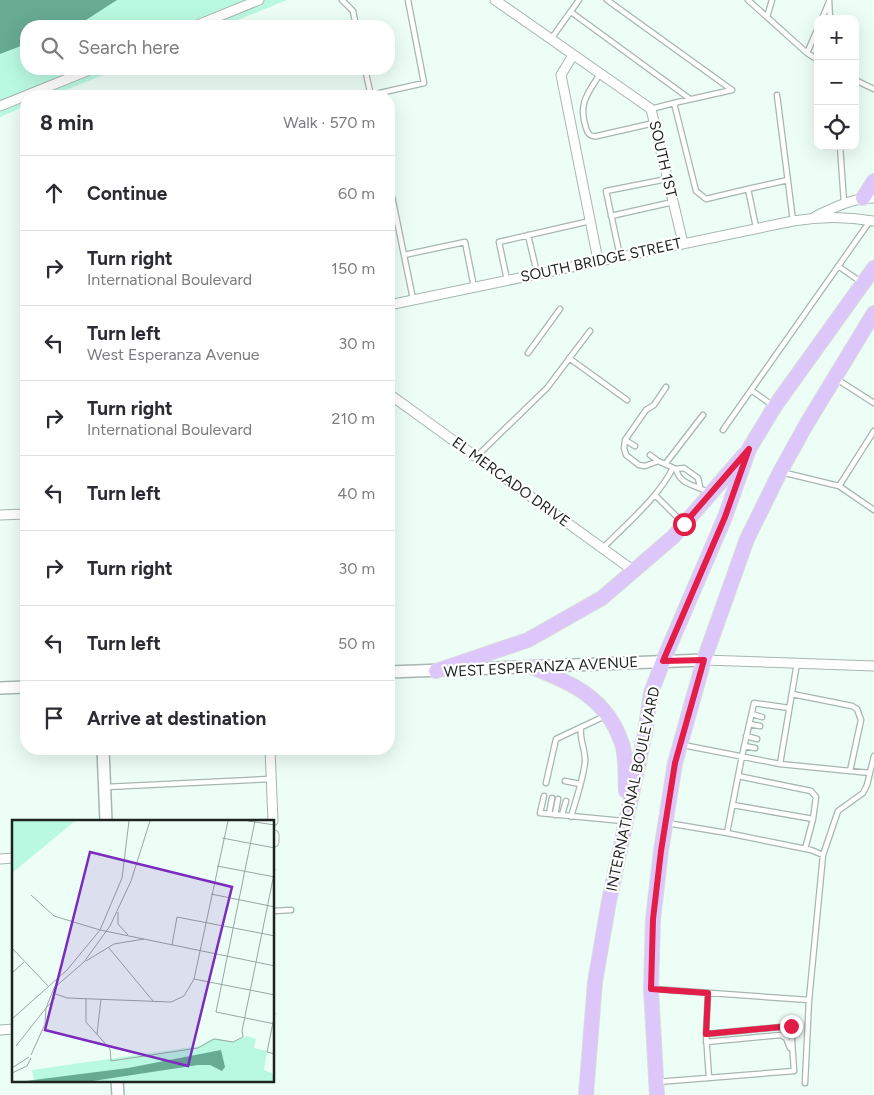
<!DOCTYPE html>
<meta charset="utf-8">
<style>
body{margin:0;font-family:Figtree,sans-serif;background:#f2f2f3;color:#2b2b33}
.controls{position:absolute;right:15px;top:15px;display:grid;overflow:hidden;border-radius:10px;box-shadow:0 5px 20px #0002}
.controls button{width:45px;height:45px;display:grid;place-items:center;padding:0;border:0;border-bottom:1px solid #e1e1e2;background:#fff;color:#2b2b33;font:25px sans-serif}
.stop{position:absolute;width:15px;height:15px;margin:-11px;border:4px solid #e11d48;border-radius:50%;background:#fff}
.stop.end{background:#e11d48;border-color:#fff;box-shadow:0 1px 5px #0008}
.list{margin:0;padding:0;list-style:none}
h2{display:flex;justify-content:space-between;align-items:center;height:65px;margin:0;padding:0 20px;font-size:21px}
h2 small{font-size:16px;font-weight:400;color:#7c7c81}
.list li{display:grid;grid-template-columns:32px 1fr auto;gap:15px;align-items:center;box-sizing:border-box;height:75px;padding:0 20px;border-top:1px solid #e1e1e2}
.list b{display:block;font-size:19px;white-space:nowrap}
.list p{margin:0;font-size:16px;white-space:nowrap;color:#7c7c81}
.list em{font-size:16px;font-style:normal;color:#7c7c81}
.icon{flex:none;width:28px;height:28px;fill:none;stroke:currentColor;stroke-width:2;stroke-linecap:round;stroke-linejoin:round}
.map{position:relative;flex:none;width:874px;height:1095px;overflow:hidden}
.search{position:absolute;background:#fff;box-shadow:0 5px 20px #0002;left:20px;top:20px;width:375px;height:55px;display:flex;align-items:center;gap:12px;box-sizing:border-box;padding:0 18px;border-radius:20px;color:#7c7c81;font-size:19px}
.panel{position:absolute;background:#fff;box-shadow:0 5px 20px #0002;left:20px;top:90px;width:375px;height:665px;border-radius:20px}
.map>svg:first-child{display:block}
.green{fill:#baf9e1}
.water{fill:#67ab93}
.lines{fill:none;stroke-linecap:round;stroke-linejoin:round}
.service-casing{stroke:#a6b6b0;stroke-width:7}
.minor-casing{stroke:#a6b6b0;stroke-width:11}
.tertiary-casing{stroke:#a6b6b0;stroke-width:14}
.primary-casing{stroke:#dbdcdb;stroke-width:16}
.service{stroke:#fff;stroke-width:4.5}
.minor{stroke:#fff;stroke-width:9}
.tertiary{stroke:#fff;stroke-width:11}
.primary{stroke:#dcc6fa;stroke-width:14}
.route{stroke:#e11d48;stroke-width:6}
.labels{text-anchor:middle;stroke-width:4.5;stroke-linejoin:round;paint-order:stroke}
.street-label{font-size:15px;fill:#1d2320;stroke:#fff}
.inset-road{fill:none;stroke:#9aa6a1;stroke-width:1}
.view{fill:#7b2cbf;fill-opacity:0.15;stroke:#7b2cbf;stroke-width:2.5}
.inset-edge{fill:none;stroke:#1d2320;stroke-width:2.5}
</style>
<div class="map">
<svg width="874" height="1095" viewBox="0 0 874 1095">
<rect width="100%" height="100%" fill="#edfef7"/>
<path class="green" d="M 0,0 L 287,0 L 223,26 L 26,26 L 26,69 L 118,69 L 51,96 L 26,96 L 26,106 L 0,117 Z"/>
<path class="water" d="M 0,0 L 117,0 L 86,20 L 69,26 L 26,26 L 26,44 L 0,54 Z"/>
<g class="lines">
<defs>
<path id="service" d="M 342,0 L 353,11 L 356,26
M 607,0 L 732,90 L 674,103
M 748,0 L 807,53
M 829,0 L 830,19
M 571,12 L 690,99
M 767,17 L 772,0
M 822,19 L 828,4
M 818,28 L 807,53 L 818,60
M 551,39 L 579,0
M 365,69 L 371,96
M 600,74 C 587,94 578,104 586,128 C 588,135 591,137 597,136 L 654,123
M 855,80 L 874,89
M 371,95 L 424,83 L 408,0
M 777,95 L 793,221
M 651,109 L 674,103 L 696,191 L 706,199 L 748,189 L 756,227
M 840,146 L 844,203
M 389,182 L 413,299
M 748,189 L 788,180
M 611,216 L 673,202
M 528,235 L 537,273
M 404,255 L 465,242 L 474,287
M 620,256 L 606,191 L 667,179
M 838,266 L 861,282
M 507,280 L 499,242 L 590,221
M 528,353 L 560,309
M 569,358 L 627,400
M 835,378 L 874,403
M 666,387 L 654,405 L 646,410 L 625,440 L 624,448 L 626,455 L 639,465 L 645,466 L 658,461 L 676,469 C 680,486 698,485 709,493
M 751,390 L 772,405
M 723,430 L 870,221
M 625,440 L 635,446
M 650,455 L 658,461
M 476,457 L 547,388 L 590,331
M 666,463 L 703,415
M 676,469 L 684,468 L 698,478 L 700,487
M 781,472 L 839,486 L 874,510
M 839,486 L 874,431
M 655,495 L 683,523
M 603,548 C 627,523 657,499 673,468
M 792,694 L 852,706 L 857,709 L 861,720 L 850,771
M 789,708 L 754,703 L 742,756 L 727,833 L 811,850 L 823,855
M 752,714 L 762,717
M 749,724 L 760,726
M 746,736 L 757,739
M 683,745 L 780,764 L 797,663
M 744,746 L 755,748
M 780,764 L 870,773
M 738,776 L 811,791 L 816,797 L 813,819
M 565,781 L 580,784
M 546,783 L 556,739 L 605,716
M 106,787 L 271,779
M 544,796 L 540,813 L 623,821
M 733,805 L 813,819 L 805,849
M 549,814 L 552,798
M 555,815 L 558,799
M 562,815 L 566,801
M 571,817 C 576,799 583,780 585,762 C 586,750 579,740 581,727
M 667,823 L 727,833
M 274,911 L 291,910
M 654,989 L 809,1000
M 706,1034 L 708,993
M 706,1042 L 781,1035 L 786,1038 L 790,1048
M 657,1082 L 794,1071 L 791,1026 L 706,1034 L 709,1078
M 805,1083 L 809,1000 L 823,855 L 838,811 L 863,793 L 867,785 L 874,756"/>
<path id="minor" d="M 495,0 L 651,109 L 683,243
M 195,26 L 259,0
M 573,55 L 561,75 L 598,260
M 0,106 L 92,69
M 816,216 C 836,207 852,198 874,198
M 389,305 L 793,221 C 821,216 846,216 874,221
M 389,394 L 634,571
M 0,515 L 26,514
M 704,660 L 874,666
M 270,749 L 273,821
M 274,835 L 274,842
M 0,859 L 14,858
M 0,1030 L 14,1029"/>
<path id="tertiary" d="M 389,672 L 704,660
M 0,688 L 26,687
M 103,749 L 106,821
M 117,1081 L 118,1095"/>
<path id="primary" d="M 863,198 L 874,181
M 531,667 C 571,682 606,698 621,741 C 627,756 625,775 626,791
M 436,671 L 528,640 L 602,598 L 673,537 L 744,455
M 586,1095 L 595,982 L 609,901 L 645,733 L 651,693 L 663,661 L 725,517 L 749,449 L 775,406 L 874,268
M 657,1095 L 651,989 L 653,919 L 661,851 L 675,763 L 704,660 L 747,539 L 780,472 L 806,425 L 874,313"/>
</defs>
<use href="#service" class="service-casing"/>
<use href="#minor" class="minor-casing"/>
<use href="#tertiary" class="tertiary-casing"/>
<use href="#primary" class="primary-casing"/>
<use href="#service" class="service"/>
<use href="#minor" class="minor"/>
<use href="#tertiary" class="tertiary"/>
<use href="#primary" class="primary"/>
</g>
<g class="lines">
<path class="route" d="M 684,524 L 749,449 L 725,517 L 663,661 L 704,660 L 675,763 L 661,851 L 653,919 L 651,989 L 708,993 L 706,1034 L 791,1026"/>
</g>
<g class="labels">
<g class="street-label">
<text transform="translate(663 159) rotate(77)" y="5">SOUTH 1ST</text>
<text transform="translate(601 260) rotate(-12)" y="5">SOUTH BRIDGE STREET</text>
<text transform="translate(511 482) rotate(36)" y="5">EL MERCADO DRIVE</text>
<text transform="translate(541 667) rotate(-3)" y="5">WEST ESPERANZA AVENUE</text>
<text transform="translate(633 789) rotate(-78)" y="5">INTERNATIONAL BOULEVARD</text>
</g>
</g>
<g transform="translate(12 820)">
<rect width="262" height="262" fill="#edfef7"/>
<path d="M 0,1 L 63,1 L 0,53 ZM 235,216 L 244,219 L 242,228 L 255,231 L 252,250 L 262,254 L 262,262 L 22,262 L 20,250 L 187,226 L 202,218 L 222,222 Z" fill="#baf9e1"/>
<path d="M 209,230 L 213,247 L 210,251 L 198,245 L 186,245 L 74,262 L 6,262 L 116,248 Z" fill="#67ab93"/>
<path class="inset-road" d="M 236,1 L 263,5M 243,1 L 204,192 L 263,204M 210,18 L 263,28M 205,46 L 263,57M 199,74 L 263,87M 19,75 L 42,96 L 88,110 L 263,146M 106,92 L 106,104 L 116,115M 160,125 L 165,97 L 263,116M 0,128 L 36,166M 97,128 L 141,181M 74,141 L 102,124 L 132,119M 0,153 L 12,142M 182,159 L 263,175M 41,173 L 55,178 L 159,182 L 172,176 L 182,159 L 216,1M 74,179 L 74,202 L 98,229 L 99,241 L 186,228 L 202,219 L 221,222 L 231,217 L 230,211 L 263,49M 263,193 L 255,232 L 263,234M 0,199 L 55,150 L 88,110 L 110,58 L 117,1M 85,214 L 89,179M 4,226 L 34,188 L 42,168 L 72,142 L 98,106 L 119,61 L 138,1M 19,235 L 33,204 L 34,188 L 43,178M 0,248 L 17,237M 0,253 L 15,246 L 19,238"/>
<path class="view" d="M 78,32 L 220,67 L 176,246 L 33,210 Z"/>
<rect width="262" height="262" class="inset-edge"/>
</g>
</svg>
<div class="controls">
<button>+</button>
<button>−</button>
<button><svg class="icon" aria-label="locate" viewBox="0 0 24 24"><circle cx="12" cy="12" r="6"/><path d="M12 2v4M12 18v4M2 12h4M18 12h4"/></svg></button>
</div>
<div class="stop" style="left:684px;top:524px"></div>
<div class="stop end" style="left:791px;top:1026px"></div>
<div class="search"><svg class="icon" aria-label="search" viewBox="0 0 24 24"><circle cx="10" cy="10" r="6"/><path d="M15 15l6 6"/></svg>Search here</div>
<section class="panel">
<h2>8 min<small>Walk · 570 m</small></h2>
<ul class="list">
<li><svg class="icon" aria-label="ahead" viewBox="0 0 24 24"><path d="M12 20V5M6 11l6-6 6 6"/></svg><div><b>Continue</b></div><em>60 m</em></li>
<li><svg class="icon" aria-label="right" viewBox="0 0 24 24"><path d="M7 20v-9h11M14 6l5 5-5 5"/></svg><div><b>Turn right</b><p>International Boulevard</p></div><em>150 m</em></li>
<li><svg class="icon" aria-label="left" viewBox="0 0 24 24"><path d="M17 20v-9H6M10 6l-5 5 5 5"/></svg><div><b>Turn left</b><p>West Esperanza Avenue</p></div><em>30 m</em></li>
<li><svg class="icon" aria-label="right" viewBox="0 0 24 24"><path d="M7 20v-9h11M14 6l5 5-5 5"/></svg><div><b>Turn right</b><p>International Boulevard</p></div><em>210 m</em></li>
<li><svg class="icon" aria-label="left" viewBox="0 0 24 24"><path d="M17 20v-9H6M10 6l-5 5 5 5"/></svg><div><b>Turn left</b></div><em>40 m</em></li>
<li><svg class="icon" aria-label="right" viewBox="0 0 24 24"><path d="M7 20v-9h11M14 6l5 5-5 5"/></svg><div><b>Turn right</b></div><em>30 m</em></li>
<li><svg class="icon" aria-label="left" viewBox="0 0 24 24"><path d="M17 20v-9H6M10 6l-5 5 5 5"/></svg><div><b>Turn left</b></div><em>50 m</em></li>
<li><svg class="icon" aria-label="arrive" viewBox="0 0 24 24"><path d="M6 21V4h12l-3 4 3 4H6"/></svg><div><b>Arrive at destination</b></div></li>
</ul>
</section>
</div>
